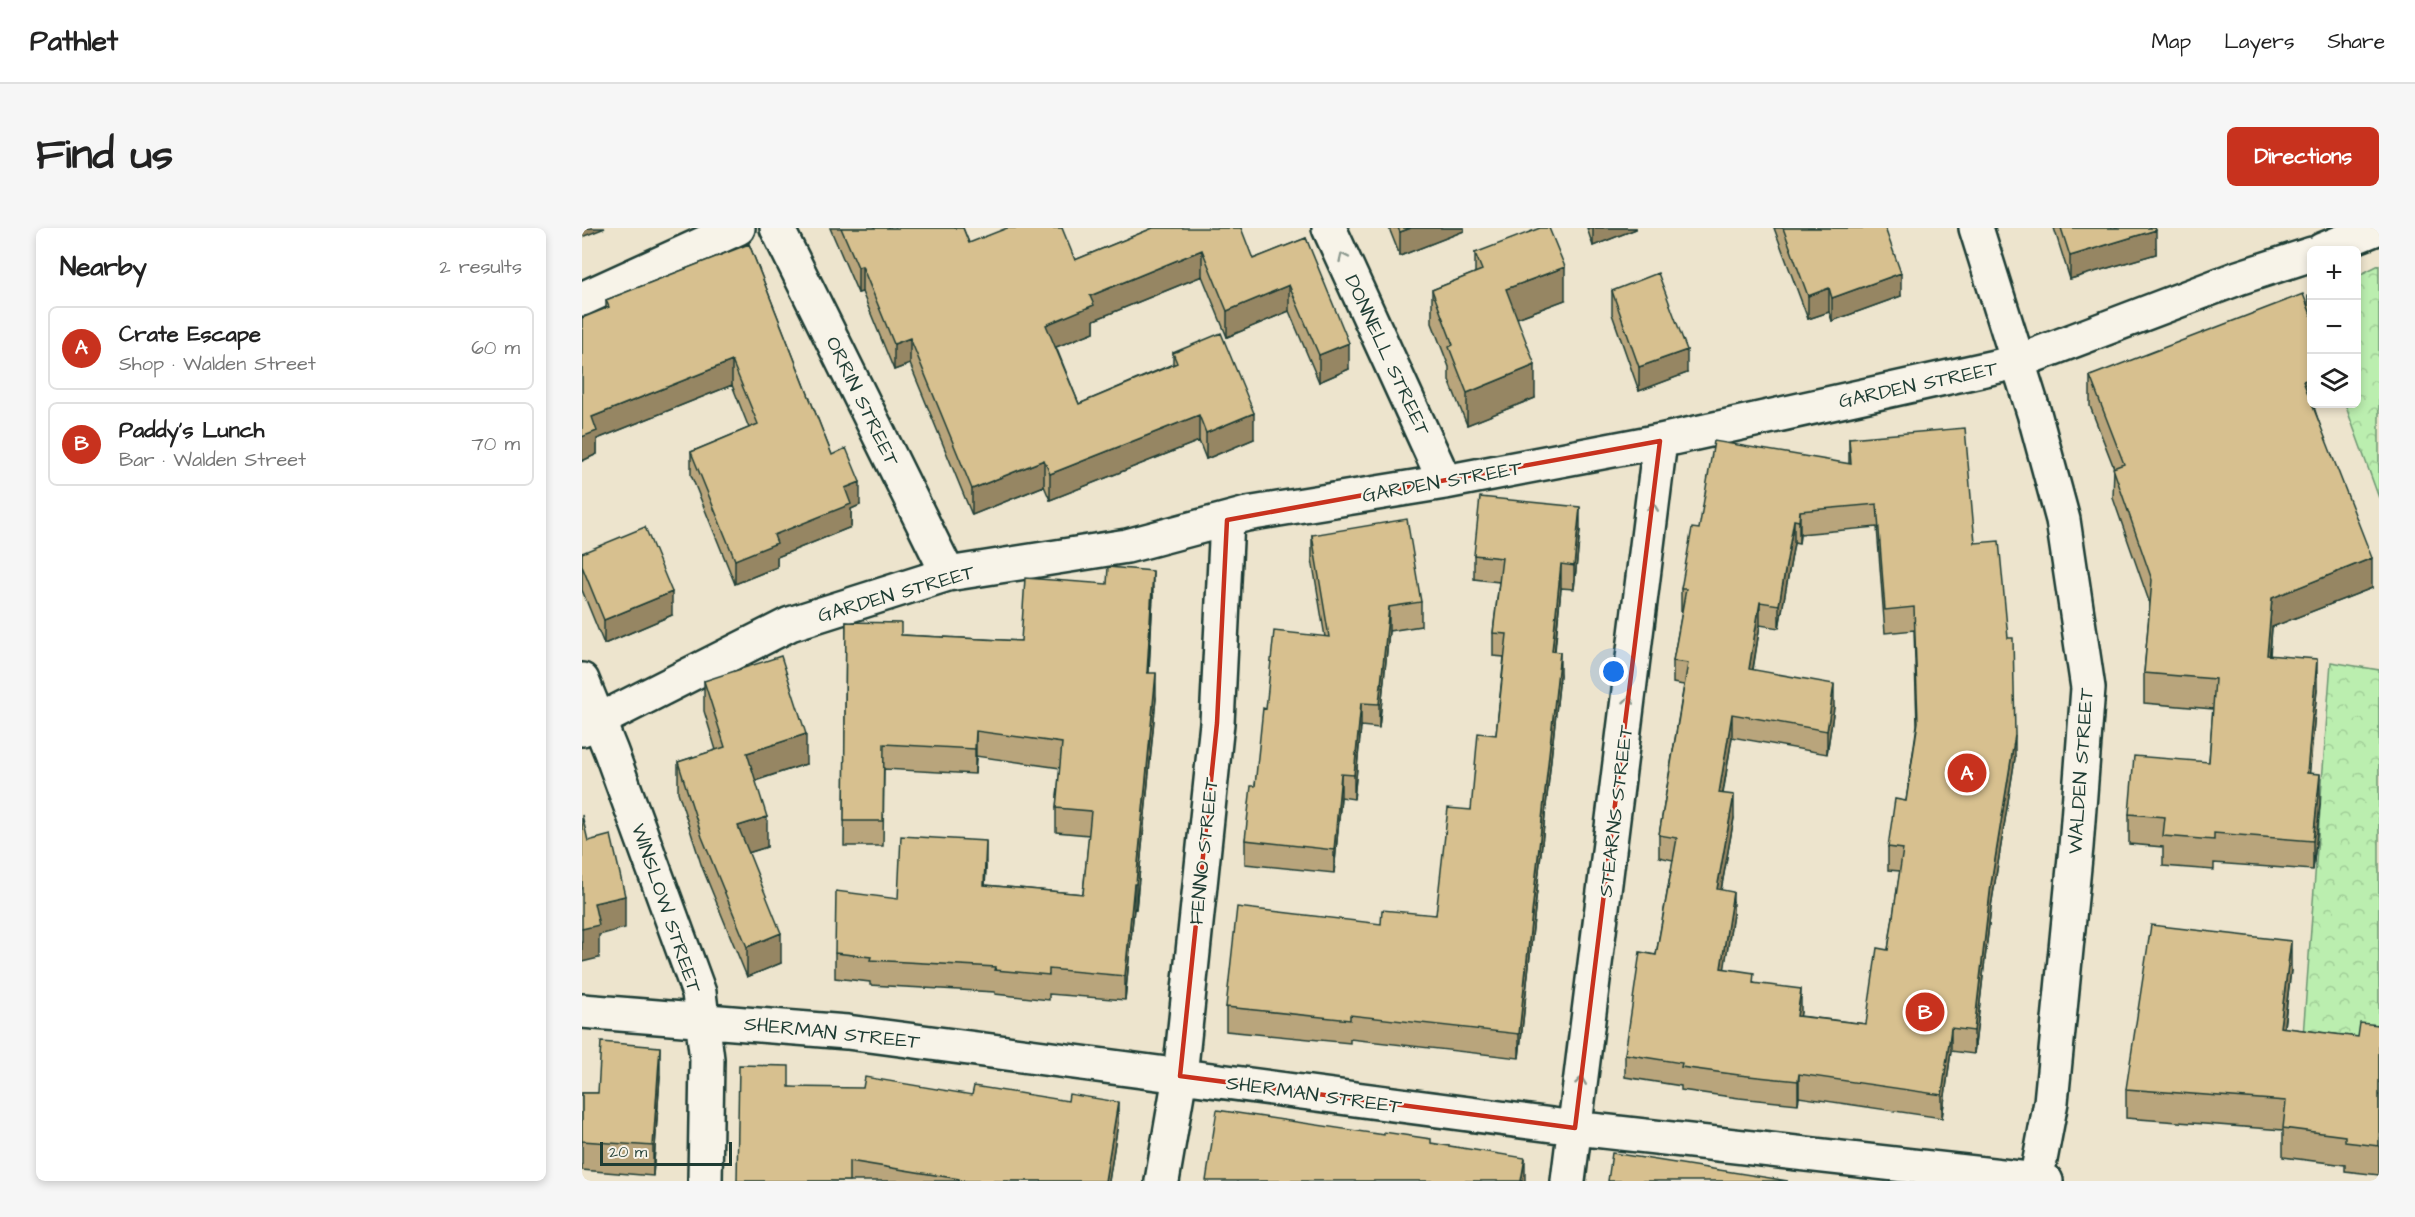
<!DOCTYPE html>
<meta charset="utf-8">
<style>
body{margin:0;font-family:"Architects Daughter",sans-serif;background:#f6f6f6;color:#222}
.controls{position:absolute;right:18px;top:18px;display:grid;overflow:hidden;border-radius:9px;box-shadow:0 3px 9px #0003}
.controls button{width:54px;height:54px;display:grid;place-items:center;padding:0;border:0;border-bottom:2px solid #e0e0e0;background:#fff;color:#222;font:30px sans-serif}
.scale{position:absolute;left:18px;bottom:15px;width:132px;box-sizing:border-box;padding-left:6px;border:3px solid #1f3d34;border-top:0;font-size:16px;line-height:21px;white-space:nowrap;color:#1f3d34;-webkit-text-stroke:4px #f7f3e8;paint-order:stroke}
.you{position:absolute;left:1032px;top:444px;width:21px;height:21px;margin:-15px;border:4px solid #fff;border-radius:50%;background:#1a73e8;box-shadow:0 0 0 9px #1a73e833}
.badge{display:grid;place-items:center;width:39px;height:39px;border-radius:50%;background:#c8321e;color:#fff;font-size:20px;font-weight:700}
.pin{position:absolute;translate:-50% -50%;border:3px solid #fff;box-shadow:0 2px 6px #0006}
.list{margin:0;padding:0;list-style:none}
h2{display:flex;justify-content:space-between;align-items:center;height:78px;margin:0;padding:0 24px;font-size:26px}
h2 small{font-size:20px;font-weight:400;color:#767676}
.list li{display:grid;grid-template-columns:39px 1fr auto;gap:18px;align-items:center;box-sizing:border-box;height:84px;margin:0 12px 12px;padding:0 12px;border:2px solid #e0e0e0;border-radius:9px}
.list b{display:block;font-size:22px;white-space:nowrap}
.list p{margin:0;font-size:20px;white-space:nowrap;color:#767676}
.list em{font-size:20px;font-style:normal;color:#767676}
.icon{flex:none;width:33px;height:33px;fill:none;stroke:currentColor;stroke-width:2;stroke-linecap:round;stroke-linejoin:round}
.map{position:relative;flex:none;width:1797px;height:953px;overflow:hidden;border-radius:9px}
header{display:flex;align-items:center;gap:36px;box-sizing:border-box;height:84px;padding:0 30px;background:#fff;border-bottom:2px solid #e0e0e0}
header strong{font-size:28px}
nav{display:flex;gap:33px;margin-inline-start:auto;font-size:21px}
.intro{display:flex;align-items:center;justify-content:space-between;box-sizing:border-box;height:144px;padding:0 36px}
h1{margin:0;font-size:42px}
.button{padding:15px 27px;border-radius:9px;background:#c8321e;color:#fff;font-size:21px;font-weight:700}
main{display:flex;gap:36px;padding:0 36px}
aside{flex:1;background:#fff;border-radius:9px;box-shadow:0 3px 9px #0003}
.map>svg:first-child{display:block}
.forest{fill:url(#forest-crowns);stroke:#6d9672;stroke-width:1.5}
.lines{fill:none;stroke-linecap:round;stroke-linejoin:round}
.minor-casing{stroke:#1f3d34;stroke-width:38}
.minor{stroke:#f7f3e8;stroke-width:33}
.wall{fill:#b9a57b;stroke:#1f3d34;stroke-width:1.5;fill-rule:evenodd}
.shaded-wall{fill:#968664;stroke:#1f3d34;stroke-width:1.5}
.building{fill:#d7c08f;stroke:#1f3d34;stroke-width:1.5;fill-rule:evenodd}
.oneway{stroke:#8b988e}
.marked{fill:none;stroke:#c8321e;stroke-width:4.5;stroke-linejoin:round}
.labels{text-anchor:middle;stroke-width:4.5;stroke-linejoin:round;paint-order:stroke}
.street-label{font-size:20px;fill:#1f3d34;stroke:#f7f3e8}
</style>
<header>
<strong>Pathlet</strong>
<nav><a>Map</a><a>Layers</a><a>Share</a></nav>
</header>
<div class="intro"><h1>Find us</h1><a class="button">Directions</a></div>
<main>
<aside>
<h2>Nearby<small>2 results</small></h2>
<ul class="list">
<li><span class="badge">A</span><div><b>Crate Escape</b><p>Shop · Walden Street</p></div><em>60 m</em></li>
<li><span class="badge">B</span><div><b>Paddy's Lunch</b><p>Bar · Walden Street</p></div><em>70 m</em></li>
</ul>
</aside>
<div class="map">
<svg width="1797" height="953" viewBox="0 0 1797 953">
<defs>
<pattern id="forest-crowns" width="20" height="18" patternUnits="userSpaceOnUse" patternTransform="scale(1.5)"><rect width="20" height="18" fill="#bbeeaf"/><path d="M2 6a3 3 0 1 1 6 0M12 15a3 3 0 1 1 6 0" fill="none" stroke="#a0cd97"/></pattern>
</defs>
<rect width="100%" height="100%" fill="#ede4cd"/>
<filter id="ink" filterUnits="userSpaceOnUse"><feTurbulence type="fractalNoise" baseFrequency=".0167" numOctaves="2"/><feDisplacementMap in="SourceGraphic" scale="12" xChannelSelector="R" yChannelSelector="G"/><feConvolveMatrix kernelMatrix="1 2 1 2 8 2 1 2 1" color-interpolation-filters="sRGB"/></filter>
<g filter="url(#ink)">
<path class="forest" d="M 1797,37 L 1797,270 L 1763,176 L 1774,176 L 1775,48 Z
M 1749,434 L 1797,442 L 1797,817 L 1721,808 Z"/>
<g class="lines">
<defs>
<path id="minor" d="M 195,0 L 366,346
M 747,0 L 863,254
M 1394,0 L 1452,185 L 1481,292 L 1506,460 L 1494,619 L 1469,874 L 1454,953
M 1740,22 L 1795,0
M 0,71 L 156,0
M 0,452 L 29,524 L 117,765 L 125,831 L 123,953
M 0,501 L 208,396 L 366,346 L 545,318 L 665,286 L 863,254 L 1078,213 L 1435,134 L 1656,50 L 1730,26
M 0,783 L 265,804 L 993,900 L 1464,953
M 580,953 L 598,848 L 635,495 L 645,292
M 986,953 L 1078,213"/>
</defs>
<use href="#minor" class="minor-casing"/>
<use href="#minor" class="minor"/>
</g>
<path class="wall" d="M 248,0 L 381,0 L 387,15 L 493,32 L 571,0 L 671,31 L 724,10 L 767,141 L 737,154 L 707,83 L 645,109 L 620,48 L 512,92 L 512,104 L 474,119 L 497,176 L 591,136 L 591,125 L 672,211 L 624,231 L 617,213 L 468,272 L 462,258 L 390,287 L 328,136 L 312,142 L 280,64 L 276,65 Z
M 807,0 L 882,0 L 882,3 L 818,28 Z
M 1005,0 L 1054,0 L 1054,1 L 1011,18 Z
M 1192,0 L 1304,0 L 1304,4 L 1319,68 L 1250,93 L 1247,84 L 1226,91 Z
M 1472,0 L 1573,0 L 1574,26 L 1488,51 Z
M 167,16 L 250,227 L 278,277 L 269,281 L 269,299 L 195,329 L 195,339 L 153,356 L 109,247 L 109,224 L 167,200 L 150,157 L 15,211 L 15,226 L 0,233 L 24,80 L 24,72 Z
M 893,25 L 983,72 L 935,90 L 953,170 L 885,197 L 867,152 L 867,139 L 850,95 L 850,62 L 893,45 Z
M 1030,63 L 1105,145 L 1057,163 L 1030,86 Z
M 1726,68 L 1730,77 L 1730,176 L 1741,176 L 1732,179 L 1790,360 L 1690,399 L 1688,428 L 1735,461 L 1727,545 L 1738,576 L 1731,642 L 1632,635 L 1632,642 L 1581,638 L 1581,619 L 1547,616 L 1547,586 L 1627,534 L 1631,481 L 1562,475 L 1562,445 L 1568,376 L 1531,270 L 1532,240 L 1508,178 L 1508,148 L 1726,80 Z
M 1267,210 L 1393,315 L 1433,530 L 1409,679 L 1392,826 L 1369,823 L 1360,890 L 1217,869 L 1216,876 L 1157,870 L 1099,862 L 1099,858 L 1043,849 L 1043,826 L 1074,727 L 1091,632 L 1077,629 L 1077,607 L 1102,457 L 1091,455 L 1091,433 L 1100,384 L 1099,384 L 1099,361 L 1117,301 L 1267,236 ZM 1295,299 L 1303,405 L 1332,402 L 1335,497 L 1324,573 L 1306,619 L 1306,642 L 1318,643 L 1306,722 L 1284,796 L 1218,788 L 1219,784 L 1172,755 L 1142,741 L 1151,686 L 1139,662 L 1152,590 L 1141,566 L 1150,509 L 1245,526 L 1252,479 L 1171,442 L 1178,397 L 1197,400 L 1212,315 L 1217,316 L 1218,306 Z
M 998,302 L 992,361 L 979,360 L 973,423 L 978,447 L 937,830 L 768,811 L 768,815 L 644,803 L 644,779 L 799,696 L 854,687 L 914,507 L 922,429 L 911,428 L 911,405 L 917,354 L 892,351 L 892,327 Z
M 730,307 L 839,374 L 839,398 L 807,403 L 797,500 L 779,498 L 772,571 L 759,569 L 752,645 L 663,636 L 663,612 L 673,558 L 684,481 L 743,409 L 730,331 Z
M 0,325 L 90,387 L 22,416 L 0,362 Z
M 571,367 L 567,445 L 574,470 L 554,681 L 552,680 L 543,772 L 467,766 L 467,772 L 413,766 L 413,764 L 288,757 L 288,754 L 253,750 L 253,725 L 316,671 L 404,638 L 403,657 L 501,666 L 507,607 L 474,604 L 474,580 L 478,540 L 394,528 L 393,546 L 302,541 L 301,618 L 262,618 L 264,394 L 319,407 L 439,413 Z
M 122,453 L 224,536 L 173,553 L 185,619 L 166,625 L 199,735 L 165,749 L 120,639 L 96,564 L 96,534 L 134,522 L 122,483 Z
M 1709,742 L 1702,800 L 1776,809 L 1797,797 L 1797,947 L 1763,943 L 1763,937 L 1701,929 L 1701,902 L 1544,890 L 1544,861 Z
M 78,848 L 71,948 L 0,942 L 0,865 L 16,865 Z
M 207,859 L 536,895 L 527,953 L 155,953 Z"/>
<path class="shaded-wall" d="M 0,0 L 23,0 L 0,9 Z
M 829,0 L 882,0 L 882,3 L 818,28 L 818,4 Z
M 1011,0 L 1054,0 L 1054,1 L 1011,18 Z
M 1574,2 L 1574,26 L 1488,51 L 1488,28 Z
M 620,22 L 620,48 L 512,92 L 512,104 L 464,123 L 464,97 L 508,68 Z
M 280,38 L 280,64 L 276,65 L 276,39 Z
M 983,39 L 983,72 L 924,94 L 924,61 Z
M 1319,45 L 1319,68 L 1250,93 L 1250,70 Z
M 707,57 L 707,83 L 645,109 L 645,83 Z
M 1247,60 L 1247,84 L 1226,91 L 1226,68 Z
M 1776,90 L 1776,103 L 1774,103 L 1774,91 Z
M 328,110 L 328,136 L 312,142 L 312,116 Z
M 767,115 L 767,141 L 737,154 L 737,127 Z
M 1105,122 L 1105,145 L 1057,163 L 1057,139 Z
M 150,133 L 150,157 L 15,211 L 15,226 L 0,233 L 0,209 L 10,189 Z
M 953,137 L 953,170 L 885,197 L 885,165 Z
M 1730,150 L 1730,176 L 1741,176 L 1721,183 L 1721,153 Z
M 672,185 L 672,211 L 624,231 L 624,205 Z
M 617,187 L 617,213 L 468,272 L 468,246 Z
M 462,232 L 462,258 L 390,287 L 390,261 Z
M 278,254 L 278,277 L 269,281 L 269,299 L 195,329 L 195,339 L 153,356 L 153,332 L 263,260 Z
M 998,279 L 998,302 L 992,361 L 992,338 Z
M 1218,283 L 1218,306 L 1217,316 L 1217,293 Z
M 1212,292 L 1212,315 L 1197,400 L 1197,377 Z
M 1790,330 L 1790,360 L 1690,399 L 1685,457 L 1685,427 L 1690,370 Z
M 979,336 L 979,360 L 970,447 L 970,423 Z
M 571,343 L 571,367 L 565,470 L 565,445 Z
M 90,364 L 90,387 L 22,416 L 22,392 Z
M 1178,374 L 1178,397 L 1167,464 L 1167,441 Z
M 807,379 L 807,403 L 797,500 L 797,476 Z
M 978,424 L 978,447 L 937,830 L 937,806 Z
M 1735,431 L 1735,461 L 1725,575 L 1725,545 Z
M 574,445 L 574,470 L 554,681 L 554,656 Z
M 1252,456 L 1252,479 L 1245,526 L 1245,503 Z
M 779,475 L 779,498 L 772,571 L 772,547 Z
M 1150,486 L 1150,509 L 1137,588 L 1137,565 Z
M 394,503 L 394,528 L 393,546 L 393,521 Z
M 224,506 L 224,536 L 165,555 L 165,525 Z
M 1433,507 L 1433,530 L 1409,679 L 1392,826 L 1392,803 L 1409,656 Z
M 759,546 L 759,569 L 752,645 L 752,622 Z
M 1738,546 L 1738,576 L 1731,642 L 1731,613 Z
M 1152,567 L 1152,590 L 1135,684 L 1135,661 Z
M 185,589 L 185,619 L 156,628 L 156,598 Z
M 404,613 L 404,638 L 402,682 L 402,657 Z
M 552,656 L 552,680 L 543,772 L 543,748 Z
M 1151,664 L 1151,686 L 1139,763 L 1139,740 Z
M 43,668 L 43,700 L 17,707 L 17,730 L 0,734 L 0,701 L 12,675 Z
M 199,705 L 199,735 L 165,749 L 165,719 Z
M 1709,713 L 1709,742 L 1698,828 L 1698,799 Z
M 1219,761 L 1219,784 L 1215,811 L 1215,788 Z
M 1369,800 L 1369,823 L 1360,890 L 1360,867 Z
M 78,819 L 78,848 L 71,948 L 71,918 Z
M 1217,846 L 1217,869 L 1216,876 L 1216,853 Z
M 536,874 L 536,895 L 527,953 L 523,953 Z
M 943,930 L 943,953 L 939,953 Z"/>
<path class="building" d="M 259,0 L 381,0 L 387,15 L 425,0 L 480,0 L 493,32 L 571,0 L 659,0 L 671,31 L 724,10 L 767,115 L 737,127 L 707,57 L 645,83 L 620,22 L 508,68 L 512,77 L 464,97 L 497,176 L 595,135 L 591,125 L 639,105 L 672,185 L 624,205 L 617,187 L 468,246 L 462,232 L 390,261 L 328,110 L 312,116 L 280,38 L 276,39 Z
M 816,0 L 829,0 L 818,4 Z
M 958,0 L 967,0 L 983,39 L 924,61 L 953,137 L 885,165 L 867,119 L 871,117 L 850,62 L 900,42 L 893,25 Z
M 1201,0 L 1303,0 L 1319,45 L 1250,70 L 1247,60 L 1226,68 Z
M 1479,0 L 1573,0 L 1574,2 L 1488,28 Z
M 167,16 L 250,227 L 264,220 L 278,254 L 263,260 L 269,276 L 192,307 L 195,315 L 153,332 L 109,224 L 176,196 L 150,133 L 10,189 L 15,203 L 0,209 L 0,90 L 27,79 L 24,72 Z
M 1076,45 L 1105,122 L 1057,139 L 1030,63 Z
M 1721,66 L 1730,89 L 1730,150 L 1721,153 L 1790,330 L 1690,370 L 1685,427 L 1735,431 L 1725,545 L 1738,546 L 1731,613 L 1632,605 L 1632,612 L 1581,608 L 1583,589 L 1547,586 L 1552,528 L 1627,534 L 1633,451 L 1562,445 L 1570,352 L 1531,240 L 1542,236 L 1508,148 Z
M 1730,67 L 1730,77 L 1726,68 Z
M 1383,200 L 1393,315 L 1417,313 L 1426,410 L 1431,410 L 1433,507 L 1409,656 L 1392,803 L 1369,800 L 1360,867 L 1217,846 L 1216,853 L 1157,847 L 1099,839 L 1100,835 L 1043,826 L 1058,724 L 1074,727 L 1095,610 L 1077,607 L 1106,435 L 1091,433 L 1104,361 L 1099,361 L 1110,300 L 1117,301 L 1132,213 L 1269,236 L 1267,210 ZM 1295,276 L 1303,382 L 1332,379 L 1336,494 L 1324,573 L 1313,571 L 1306,619 L 1321,621 L 1306,722 L 1295,720 L 1284,796 L 1215,788 L 1219,761 L 1171,755 L 1172,745 L 1139,740 L 1151,664 L 1135,661 L 1152,567 L 1137,565 L 1150,486 L 1245,503 L 1252,456 L 1167,441 L 1178,374 L 1197,377 L 1212,292 L 1217,293 L 1218,283 Z
M 898,269 L 998,279 L 992,338 L 979,336 L 970,423 L 978,424 L 937,806 L 768,787 L 768,792 L 644,779 L 655,679 L 799,696 L 800,682 L 854,687 L 866,580 L 889,582 L 896,505 L 914,507 L 925,406 L 911,405 L 920,330 L 892,327 Z
M 825,291 L 839,374 L 807,379 L 797,476 L 779,475 L 772,547 L 759,546 L 752,622 L 663,612 L 669,558 L 673,558 L 681,480 L 684,481 L 692,403 L 747,409 L 730,307 Z
M 63,299 L 90,364 L 22,392 L 0,338 L 0,325 Z
M 526,339 L 571,343 L 565,445 L 574,445 L 554,656 L 552,656 L 543,748 L 467,741 L 467,747 L 413,742 L 414,739 L 288,732 L 289,729 L 253,725 L 254,663 L 316,671 L 319,608 L 404,613 L 402,657 L 501,666 L 509,583 L 474,580 L 480,515 L 394,503 L 393,521 L 302,516 L 301,593 L 262,593 L 264,394 L 319,395 L 319,407 L 439,413 L 443,350 L 525,356 Z
M 199,428 L 224,506 L 165,525 L 185,589 L 156,598 L 199,705 L 165,719 L 120,609 L 96,534 L 143,519 L 122,453 Z
M 0,587 L 6,613 L 29,607 L 43,668 L 12,675 L 17,697 L 0,701 Z
M 1569,697 L 1709,713 L 1698,799 L 1776,809 L 1778,795 L 1797,797 L 1797,918 L 1763,914 L 1763,908 L 1701,900 L 1704,873 L 1544,861 Z
M 19,814 L 78,819 L 71,918 L 0,913 L 0,865 L 16,865 Z
M 157,837 L 207,838 L 207,859 L 281,860 L 283,849 L 390,867 L 392,858 L 486,873 L 487,866 L 536,874 L 523,953 L 377,953 L 377,951 L 267,933 L 267,953 L 155,953 Z
M 635,882 L 802,907 L 802,904 L 849,911 L 849,915 L 943,930 L 939,953 L 624,953 Z
M 1030,925 L 1206,953 L 1026,953 Z"/>
<defs><path id="oneway-chevron" d="M-2-3.5L2.5 0L-2 3.5" fill="none" stroke-width="1.6" stroke-linecap="round" stroke-linejoin="round" transform="scale(1.5)"/></defs>
<g class="oneway">
<use href="#oneway-chevron" transform="translate(761 29) rotate(-115)"/>
<use href="#oneway-chevron" transform="translate(1071 279) rotate(-83)"/>
<use href="#oneway-chevron" transform="translate(1047 472) rotate(-83)"/>
<use href="#oneway-chevron" transform="translate(999 853) rotate(-83)"/>
</g>
</g>
<path class="marked" d="M 1078,213 L 993,900 L 598,848 L 635,495 L 645,292 Z"/>
<g class="labels">
<g class="street-label">
<text transform="translate(806 127) rotate(65)" y="7">DONNELL STREET</text>
<text transform="translate(1336 156) rotate(-12)" y="7">GARDEN STREET</text>
<text transform="translate(281 173) rotate(64)" y="7">ORRIN STREET</text>
<text transform="translate(860 253) rotate(-10)" y="7">GARDEN STREET</text>
<text transform="translate(314 365) rotate(-16)" y="7">GARDEN STREET</text>
<text transform="translate(1498 543) rotate(-86)" y="7">WALDEN STREET</text>
<text transform="translate(1033 583) rotate(-83)" y="7">STEARNS STREET</text>
<text transform="translate(621 623) rotate(-84)" y="7">FENNO STREET</text>
<text transform="translate(85 680) rotate(71)" y="7">WINSLOW STREET</text>
<text transform="translate(250 804) rotate(6)" y="7">SHERMAN STREET</text>
<text transform="translate(732 866) rotate(8)" y="7">SHERMAN STREET</text>
</g>
</g>
</svg>
<div class="controls">
<button>+</button>
<button>−</button>
<button><svg class="icon" aria-label="layers" viewBox="0 0 24 24"><path d="M12 4l9 5-9 5-9-5zM3 14l9 5 9-5"/></svg></button>
</div>
<div class="scale">20 m</div>
<div class="you"></div>
<div class="pin badge" style="left:1385px;top:545px">A</div>
<div class="pin badge" style="left:1343px;top:784px">B</div>
</div>
</main>
